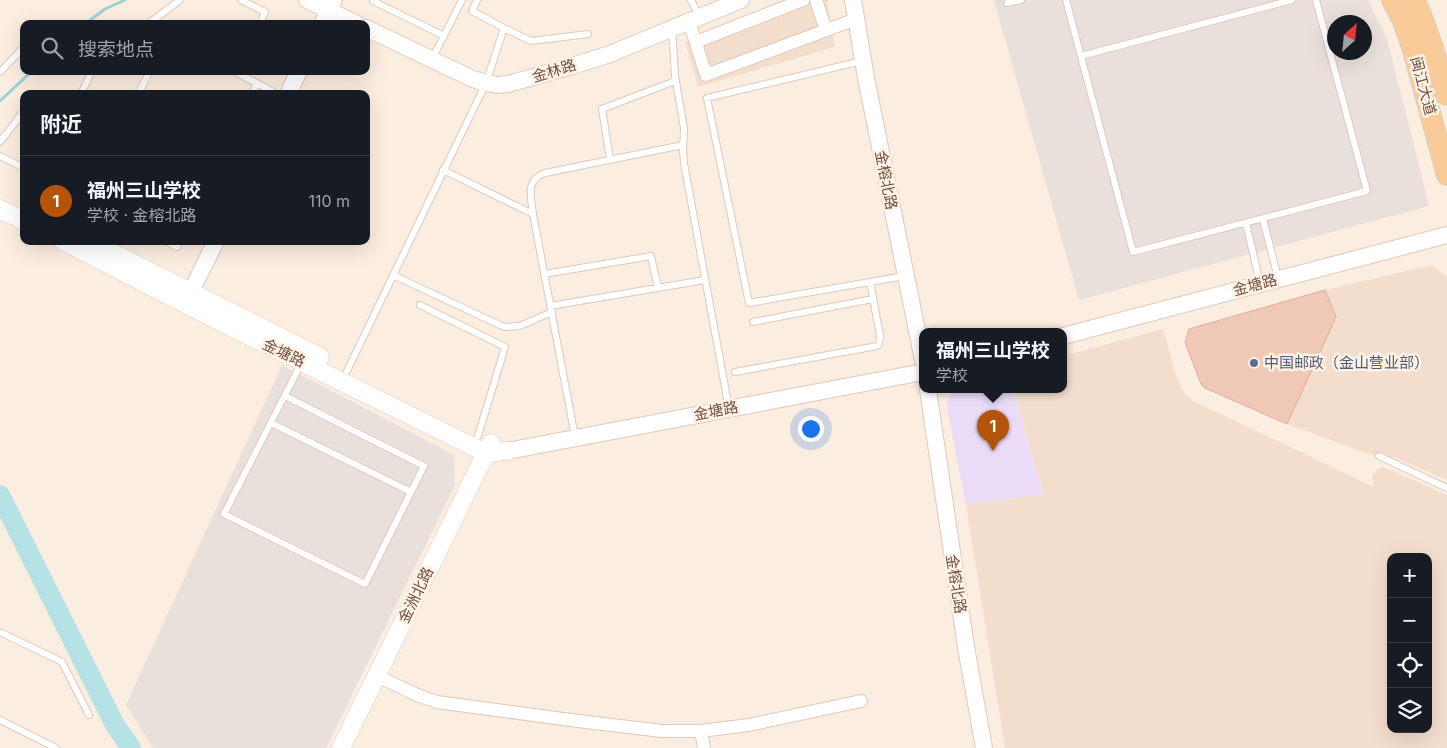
<!DOCTYPE html>
<html lang="zh">
<meta charset="utf-8">
<style>
body{margin:0;font-family:Inter,"Noto Sans SC",sans-serif;background:#20242c;color:#f1f3f6}
.controls{position:absolute;right:15px;bottom:15px;display:grid;overflow:hidden;border-radius:10px;box-shadow:0 5px 20px #0002}
.controls button{width:45px;height:45px;display:grid;place-items:center;padding:0;border:0;border-bottom:1px solid #363941;background:#171b24;color:#f1f3f6;font:25px sans-serif}
.compass{position:absolute;left:1327px;top:15px;width:45px;height:45px;border-radius:50%;background:#171b24;box-shadow:0 5px 20px #0002;rotate:27deg}
.you{position:absolute;left:810px;top:428px;width:18px;height:18px;margin:-12px;border:4px solid #fff;border-radius:50%;background:#1a73e8;box-shadow:0 0 0 8px #1a73e833}
.badge{display:grid;place-items:center;width:32px;height:32px;border-radius:50%;background:#b45309;color:#fff;font-size:16px;font-weight:700}
.pin{position:absolute;translate:-50% -41px;filter:drop-shadow(0 1px 2px #0008)}
.pin::after{content:'';position:absolute;top:26px;width:18px;height:15px;background:inherit;clip-path:polygon(0 0,100% 0,50% 100%)}
.popup{position:absolute;left:919px;top:328px;width:148px;height:65px;box-sizing:border-box;display:grid;place-content:center;border-radius:10px;background:#171b24;filter:drop-shadow(0 1px 4px #0005);font-size:16px;white-space:nowrap;color:#9ea1a6}
.popup b{font-size:19px;color:#f1f3f6}
.popup::after{content:'';position:absolute;left:50%;top:100%;margin-left:-10px;border:10px solid transparent;border-top-color:#171b24}
.list{margin:0;padding:0;list-style:none}
h2{display:flex;justify-content:space-between;align-items:center;height:65px;margin:0;padding:0 20px;font-size:21px}
h2 small{font-size:16px;font-weight:400;color:#9ea1a6}
.list li{display:grid;grid-template-columns:32px 1fr auto;gap:15px;align-items:center;box-sizing:border-box;height:90px;padding:0 20px;border-top:1px solid #363941}
.list b{display:block;font-size:19px;white-space:nowrap}
.list p{margin:0;font-size:16px;white-space:nowrap;color:#9ea1a6}
.list em{font-size:16px;font-style:normal;color:#9ea1a6}
.icon{flex:none;width:28px;height:28px;fill:none;stroke:currentColor;stroke-width:2;stroke-linecap:round;stroke-linejoin:round}
.map{position:relative;flex:none;width:1447px;height:748px;overflow:hidden}
.search{position:absolute;background:#171b24;box-shadow:0 5px 20px #0002;left:20px;top:20px;width:350px;height:55px;display:flex;align-items:center;gap:12px;box-sizing:border-box;padding:0 18px;border-radius:10px;color:#9ea1a6;font-size:19px}
.panel{position:absolute;background:#171b24;box-shadow:0 5px 20px #0002;left:20px;top:90px;width:350px;height:155px;border-radius:10px}
.map>svg:first-child{display:block}
.residential{fill:#f3dece;fill-rule:evenodd}
.industrial{fill:#e9e0db;fill-rule:evenodd}
.education{fill:#eadcf7}
.lines{fill:none;stroke-linecap:round;stroke-linejoin:round}
.stream{stroke:#9bd3d5;stroke-width:3}
.river{stroke:#b5e2e4;stroke-width:20}
.building{fill:#f0c8b8;stroke:#e2ac98}
.service-casing{stroke:#dfc9bc;stroke-width:8}
.minor-casing{stroke:#dfc9bc;stroke-width:14}
.tertiary-casing{stroke:#dfc9bc;stroke-width:18}
.secondary-casing{stroke:#e6cbbc;stroke-width:19}
.primary-casing{stroke:#d7cfcc;stroke-width:22}
.service{stroke:#fff;stroke-width:6}
.minor{stroke:#fff;stroke-width:12}
.tertiary{stroke:#fff;stroke-width:16}
.secondary{stroke:#fff;stroke-width:18}
.primary{stroke:#f9cb98;stroke-width:20}
.service-dot{fill:#5c6f8a;stroke:#fff2e5;stroke-width:2}
.labels{text-anchor:middle;stroke-width:5;stroke-linejoin:round;paint-order:stroke}
.street-label{font-size:15px;fill:#715248;stroke:#fff2e5}
.service-label{font-size:15px;fill:#4e5e75;stroke:#fff2e5;text-anchor:start}
</style>
<div class="map">
<svg width="1447" height="748" viewBox="0 0 1447 748">
<rect width="100%" height="100%" fill="#fbeddf"/>
<path class="residential" d="M 786,0 L 827,0 L 835,47 L 698,87 L 685,42 Z
M 1432,265 L 1447,277 L 1447,480 L 1394,457 L 1379,456 L 1366,453 L 1287,424 L 1336,317 L 1325,290 Z
M 1163,329 L 1177,379 L 1185,394 L 1193,401 L 1374,487 L 1372,476 L 1377,470 L 1383,467 L 1447,495 L 1447,748 L 1005,748 L 966,505 L 1043,494 L 1013,390 L 1063,390 L 1063,356 ZM 1391,557 L 1428,557 L 1428,729 L 1391,729 Z"/>
<path class="industrial" d="M 994,0 L 1368,0 L 1387,39 L 1429,206 L 1079,300 ZM 1334,22 L 1364,22 L 1364,52 L 1334,52 Z
M 282,365 L 454,455 L 455,485 L 326,748 L 153,748 L 126,705 Z"/>
<path class="education" d="M 955,390 L 1013,390 L 1043,494 L 966,505 L 947,408 L 947,401 L 950,396 Z"/>
<g class="lines">
<path class="stream" d="M 85,24 L 105,9 L 125,0
M 0,101 L 32,71"/>
<path class="river" d="M 0,495 L 115,725 L 131,748"/>
</g>
<path class="building" d="M 1325,290 L 1336,317 L 1287,424 L 1205,388 L 1201,384 L 1185,342 L 1189,329 Z"/>
<g class="lines">
<defs>
<path id="service" d="M 241,0 L 265,12 L 260,24
M 691,0 L 699,16
M 1066,0 L 1133,252 L 1367,191 L 1316,0
M 373,1 L 444,36
M 1007,3 L 1021,0
M 148,24 L 180,0
M 504,28 L 531,41 L 588,34
M 672,29 L 675,76 L 684,128 L 683,150 L 684,163 L 729,409
M 1081,56 L 1292,0
M 432,59 L 462,0
M 862,61 L 707,98 L 749,303 L 904,276
M 234,71 L 277,94
M 0,72 L 24,47
M 81,94 L 92,71
M 138,94 L 150,71
M 252,94 L 257,83
M 0,142 L 24,111
M 0,156 L 24,168
M 610,159 L 602,109 L 675,81
M 443,170 L 533,214
M 1263,219 L 1278,278
M 1246,223 L 1260,283
M 166,241 L 177,247 L 179,241
M 544,274 L 651,256 L 658,288
M 393,275 L 504,327 L 520,326 L 552,312
M 420,305 L 505,347 L 478,436
M 550,306 L 705,280
M 753,322 L 873,299
M 347,371 L 486,83 L 504,28 L 472,11 L 477,0
M 735,372 L 877,346 L 879,344 L 880,336 L 870,282
M 285,396 L 424,466 L 365,584 L 224,514 L 302,362
M 271,423 L 411,492
M 575,437 L 533,214 C 531,197 525,180 545,173 L 683,145
M 1379,456 L 1447,488
M 2,633 L 62,662 L 89,715
M 0,720 L 56,748"/>
<path id="minor" d="M 816,0 L 826,30
M 689,21 L 706,75 L 856,19
M 696,42 L 803,0
M 377,676 L 417,695 L 437,702 L 578,721 L 662,731 L 701,731 L 749,725 L 861,701
M 701,731 L 704,748"/>
<path id="tertiary" d="M 307,0 L 357,24
M 853,0 L 866,78 L 923,360
M 322,24 L 334,0
M 366,28 L 473,79 L 486,83 L 497,85 L 508,84 L 572,66 L 610,54 L 741,0
M 288,94 L 299,71
M 185,304 L 216,241
M 1063,336 L 1447,235
M 928,390 L 966,647 L 984,748
M 508,451 L 923,372"/>
<path id="secondary" d="M 0,209 L 24,221
M 63,241 L 211,317 L 486,453 L 508,451
M 95,244 L 320,357
M 341,748 L 491,443"/>
<path id="primary" d="M 1392,0 L 1403,21 L 1413,50 L 1447,175
M 1415,0 C 1428,31 1438,62 1447,95"/>
</defs>
<use href="#service" class="service-casing"/>
<use href="#minor" class="minor-casing"/>
<use href="#tertiary" class="tertiary-casing"/>
<use href="#secondary" class="secondary-casing"/>
<use href="#primary" class="primary-casing"/>
<use href="#service" class="service"/>
<use href="#minor" class="minor"/>
<use href="#tertiary" class="tertiary"/>
<use href="#secondary" class="secondary"/>
<use href="#primary" class="primary"/>
</g>
<circle class="service-dot" cx="1254" cy="363" r="5"/>
<g class="labels">
<g class="street-label">
<text transform="translate(554 71) rotate(-17)" y="5">金林路</text>
<text transform="translate(1423 86) rotate(75)" y="5">闽江大道</text>
<text transform="translate(886 180) rotate(79)" y="5">金榕北路</text>
<text transform="translate(1255 285) rotate(-15)" y="5">金塘路</text>
<text transform="translate(284 353) rotate(26)" y="5">金塘路</text>
<text transform="translate(716 411) rotate(-11)" y="5">金塘路</text>
<text transform="translate(956 584) rotate(81)" y="5">金榕北路</text>
<text transform="translate(416 595) rotate(-64)" y="5">金洲北路</text>
</g>
<g class="service-label">
<text x="1264" y="368">中国邮政（金山营业部）</text>
</g>
</g>
</svg>
<div class="controls">
<button>+</button>
<button>−</button>
<button><svg class="icon" aria-label="locate" viewBox="0 0 24 24"><circle cx="12" cy="12" r="6"/><path d="M12 2v4M12 18v4M2 12h4M18 12h4"/></svg></button>
<button><svg class="icon" aria-label="layers" viewBox="0 0 24 24"><path d="M12 4l9 5-9 5-9-5zM3 14l9 5 9-5"/></svg></button>
</div>
<svg class="compass" viewBox="-18 -18 36 36"><path d="M0-13l5 13h-10z" fill="#e53935"/><path d="M0 13l5-13h-10z" fill="#9ea1a6"/></svg>
<div class="you"></div>
<div class="pin badge" style="left:993px;top:451px">1</div>
<div class="popup"><b>福州三山学校</b>学校</div>
<div class="search"><svg class="icon" aria-label="search" viewBox="0 0 24 24"><circle cx="10" cy="10" r="6"/><path d="M15 15l6 6"/></svg>搜索地点</div>
<section class="panel">
<h2>附近<small></small></h2>
<ul class="list">
<li><span class="badge">1</span><div><b>福州三山学校</b><p>学校 · 金榕北路</p></div><em>110 m</em></li>
</ul>
</section>
</div>
